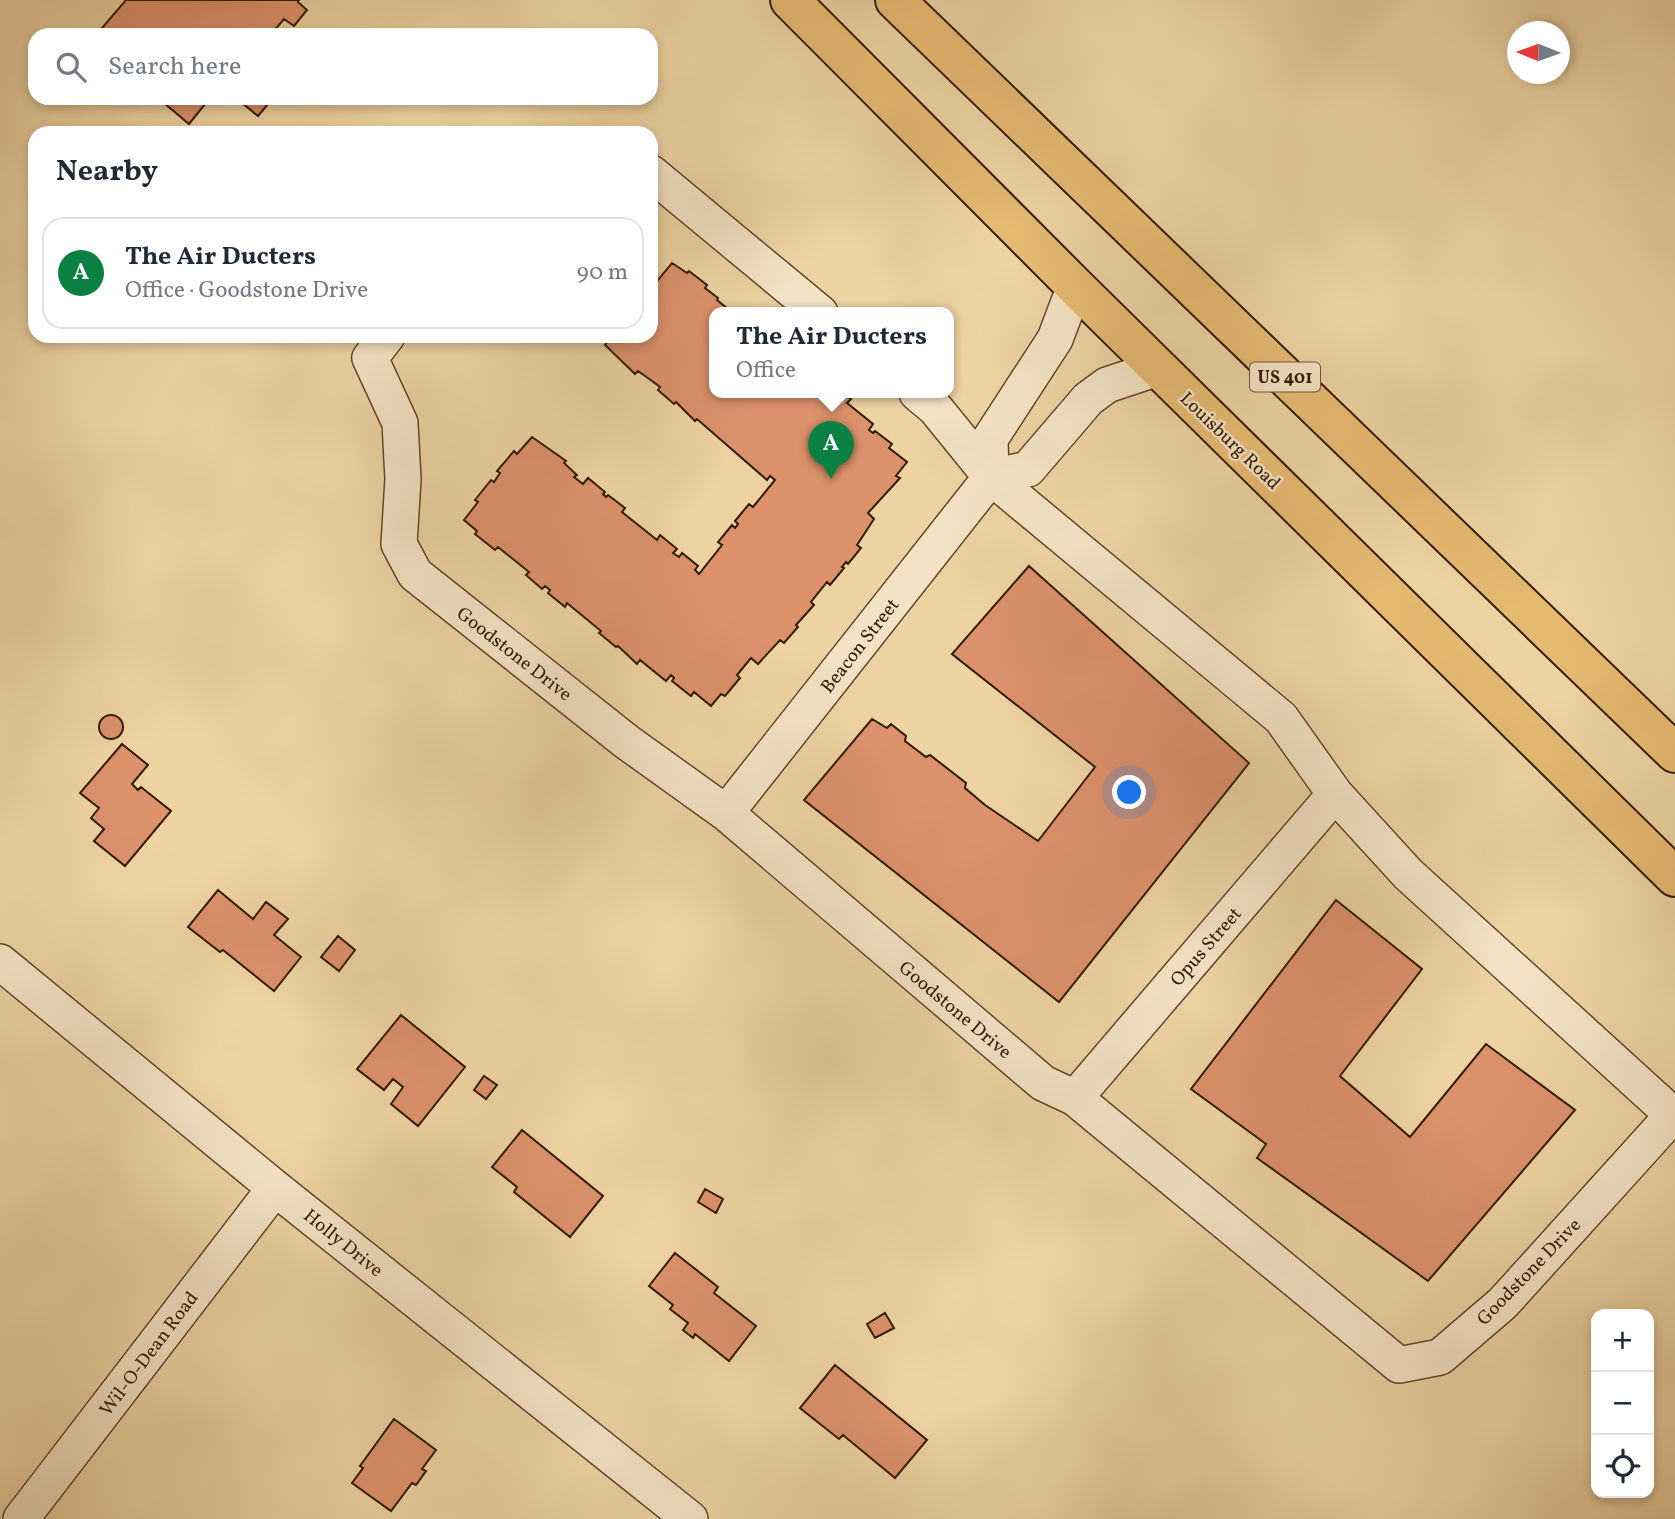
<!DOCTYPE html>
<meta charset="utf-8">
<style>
body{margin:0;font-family:Vollkorn,serif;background:#f6f6f7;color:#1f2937}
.controls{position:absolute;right:21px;bottom:21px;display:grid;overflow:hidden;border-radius:14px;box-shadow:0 4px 10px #0003}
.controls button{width:63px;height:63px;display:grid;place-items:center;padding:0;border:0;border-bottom:2px solid #e0e1e3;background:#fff;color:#1f2937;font:35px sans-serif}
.compass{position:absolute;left:1507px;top:21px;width:63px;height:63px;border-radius:50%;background:#fff;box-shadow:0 4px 10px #0003;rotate:271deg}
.you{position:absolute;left:1130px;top:793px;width:24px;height:24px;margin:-18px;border:5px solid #fff;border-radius:50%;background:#1a73e8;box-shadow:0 0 0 10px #1a73e833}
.badge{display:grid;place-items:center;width:46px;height:46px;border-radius:50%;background:#0b8043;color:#fff;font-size:23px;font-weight:700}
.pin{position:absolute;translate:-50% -58px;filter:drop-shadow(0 2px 4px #0008)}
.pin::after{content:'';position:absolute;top:37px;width:24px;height:21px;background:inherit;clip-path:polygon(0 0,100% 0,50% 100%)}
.popup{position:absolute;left:709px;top:307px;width:245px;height:91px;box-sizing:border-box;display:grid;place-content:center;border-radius:14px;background:#fff;filter:drop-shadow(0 2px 5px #0005);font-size:23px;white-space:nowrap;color:#747a83}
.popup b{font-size:26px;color:#1f2937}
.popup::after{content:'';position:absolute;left:50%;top:100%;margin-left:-14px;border:14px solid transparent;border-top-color:#fff}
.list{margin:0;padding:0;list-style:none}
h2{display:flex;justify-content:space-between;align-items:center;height:91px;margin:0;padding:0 28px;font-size:30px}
h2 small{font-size:23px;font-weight:400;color:#747a83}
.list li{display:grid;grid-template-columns:46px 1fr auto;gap:21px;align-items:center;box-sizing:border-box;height:112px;margin:0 14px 14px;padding:0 14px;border:2px solid #e0e1e3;border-radius:21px}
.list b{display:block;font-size:26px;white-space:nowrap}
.list p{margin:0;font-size:23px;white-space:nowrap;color:#747a83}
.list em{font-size:23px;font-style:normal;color:#747a83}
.icon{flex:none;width:38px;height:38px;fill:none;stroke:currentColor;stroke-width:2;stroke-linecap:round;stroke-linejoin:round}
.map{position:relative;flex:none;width:1675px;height:1519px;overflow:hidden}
.search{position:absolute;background:#fff;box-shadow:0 4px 10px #0003;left:28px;top:28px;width:630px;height:77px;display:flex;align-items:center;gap:18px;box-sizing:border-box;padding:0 24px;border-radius:21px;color:#747a83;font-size:26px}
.panel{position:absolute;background:#fff;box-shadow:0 4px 10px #0003;left:28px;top:126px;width:630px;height:217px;border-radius:21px}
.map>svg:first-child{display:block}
.building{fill:#dc916b;stroke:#301a04;stroke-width:2}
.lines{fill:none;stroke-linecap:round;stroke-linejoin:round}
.minor-casing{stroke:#5f482c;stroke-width:38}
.trunk-casing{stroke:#301a04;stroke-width:42}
.minor{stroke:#f3e2c3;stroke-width:35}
.trunk{stroke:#e6b971;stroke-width:38}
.labels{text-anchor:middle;stroke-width:5;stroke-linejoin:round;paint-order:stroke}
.shield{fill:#f3e2c3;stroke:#6a563d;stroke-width:2}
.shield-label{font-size:18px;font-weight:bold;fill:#301a04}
.street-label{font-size:19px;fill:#301a04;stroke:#f3e2c3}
</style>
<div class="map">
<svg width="1675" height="1519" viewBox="0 0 1675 1519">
<rect width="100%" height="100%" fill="#edd2a2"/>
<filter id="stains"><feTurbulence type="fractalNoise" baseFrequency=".00286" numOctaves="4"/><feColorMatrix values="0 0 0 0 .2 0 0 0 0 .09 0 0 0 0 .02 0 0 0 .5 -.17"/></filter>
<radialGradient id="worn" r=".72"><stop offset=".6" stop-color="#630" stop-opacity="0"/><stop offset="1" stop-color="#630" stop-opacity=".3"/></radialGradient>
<path class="building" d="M 126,0 L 299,0 L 298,2 L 307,10 L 294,26 L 284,19 L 272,33 L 274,35 L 96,35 Z
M 158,98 L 210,98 L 189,124 Z
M 236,98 L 273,98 L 258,116 Z
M 672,263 L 687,273 L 689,271 L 707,285 L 705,288 L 718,298 L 717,300 L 733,313 L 714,313 L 714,393 L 843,393 L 851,399 L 847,403 L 873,424 L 869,430 L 873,433 L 875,431 L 892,444 L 889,448 L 907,462 L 896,476 L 900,478 L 868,513 L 874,519 L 857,545 L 861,548 L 848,564 L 846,562 L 842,567 L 844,568 L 830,585 L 827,582 L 811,602 L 814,605 L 796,625 L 798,627 L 784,643 L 780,640 L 758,664 L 751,658 L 737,675 L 740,678 L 725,696 L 721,694 L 711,706 L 694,692 L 691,696 L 672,681 L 674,678 L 671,675 L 666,681 L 640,660 L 637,664 L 618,646 L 616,647 L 599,633 L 601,631 L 567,603 L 565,607 L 548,593 L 550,590 L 545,586 L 542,589 L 526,575 L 529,572 L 498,547 L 495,550 L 475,534 L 477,531 L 464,520 L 478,502 L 475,500 L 491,480 L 494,482 L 500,473 L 497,471 L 514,451 L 517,454 L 532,437 L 566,461 L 564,463 L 577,475 L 574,477 L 583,484 L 588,478 L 605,492 L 603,494 L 606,497 L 608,495 L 625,508 L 622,512 L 657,540 L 660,535 L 677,549 L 673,553 L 679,557 L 682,553 L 698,566 L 695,570 L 699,574 L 722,545 L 718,542 L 732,525 L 735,528 L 738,524 L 735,521 L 749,504 L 753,507 L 775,480 L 770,476 L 767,480 L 697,419 L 695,421 L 676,402 L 674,404 L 658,390 L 660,387 L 652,381 L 638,371 L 635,374 L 605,345 L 612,336 L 651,336 L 651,281 L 654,277 L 658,280 Z
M 1029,566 L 1249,763 L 1059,1002 L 804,800 L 872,719 L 887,728 L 891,724 L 906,736 L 905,741 L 926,757 L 930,755 L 966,783 L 965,788 L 985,805 L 1038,841 L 1095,767 L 952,654 Z
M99 727a12 12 0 1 1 24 0a12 12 0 1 1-24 0Z
M 122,744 L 148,765 L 132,784 L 138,790 L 141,787 L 171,811 L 125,866 L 94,841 L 104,829 L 91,818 L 99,808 L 80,793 Z
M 218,890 L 253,919 L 266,902 L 288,919 L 274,935 L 301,957 L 274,991 L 223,950 L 220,952 L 188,927 Z
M 1336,900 L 1422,969 L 1340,1076 L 1410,1137 L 1486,1044 L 1575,1110 L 1428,1281 L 1257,1158 L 1266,1144 L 1191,1089 Z
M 338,936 L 355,950 L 339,971 L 321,957 Z
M 401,1015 L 465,1067 L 418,1126 L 391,1104 L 403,1087 L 393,1079 L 384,1090 L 357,1069 Z
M 484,1076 L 497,1085 L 486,1099 L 474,1090 Z
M 522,1130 L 603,1196 L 570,1237 L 514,1192 L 517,1187 L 492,1167 Z
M 705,1189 L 723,1199 L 716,1213 L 698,1202 Z
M 675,1253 L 718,1287 L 714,1293 L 756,1326 L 729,1361 L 695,1334 L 693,1338 L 683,1330 L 688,1323 L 670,1309 L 673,1305 L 649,1286 Z
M 885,1313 L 894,1328 L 875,1338 L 867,1324 Z
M 835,1365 L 927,1440 L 895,1478 L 843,1435 L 839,1439 L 800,1408 Z
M 394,1419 L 436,1450 L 422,1469 L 426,1471 L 416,1485 L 412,1483 L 391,1511 L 352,1483 L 363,1468 L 360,1466 Z"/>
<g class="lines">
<defs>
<path id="minor" d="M 651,173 L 820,313
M 387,336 L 370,358 L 400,423 L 403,479 L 399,544 L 415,574 L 627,742 L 726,813 L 1043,1083 L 1075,1098 L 1399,1365 L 1440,1357 L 1503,1303 L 1673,1115 L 1408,874 L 1335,794 L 1281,718 L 991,477 L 935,408 L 917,393
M 991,477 L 990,439 L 1055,339 L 1075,286
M 726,813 L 991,477 L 1028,469 L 1088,399 L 1107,385 L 1158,368
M 0,962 L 275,1188 L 690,1519
M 1075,1098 L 1335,794
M 21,1519 L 275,1188"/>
<path id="trunk" d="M 790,0 L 1075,286 L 1675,877
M 895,0 L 1675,753"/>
</defs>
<use href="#minor" class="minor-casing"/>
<use href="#trunk" class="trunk-casing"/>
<use href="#minor" class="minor"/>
<use href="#trunk" class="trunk"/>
</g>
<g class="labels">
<rect class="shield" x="1250" y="362.5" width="70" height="29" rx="5"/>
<g class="shield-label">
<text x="1285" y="383">US 401</text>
</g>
<g class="street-label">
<text transform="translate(1231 440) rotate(44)" y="7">Louisburg Road</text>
<text transform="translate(859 645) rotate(-52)" y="7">Beacon Street</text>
<text transform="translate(515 653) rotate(38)" y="7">Goodstone Drive</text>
<text transform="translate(1205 946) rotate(-49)" y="7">Opus Street</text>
<text transform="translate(956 1009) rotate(40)" y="7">Goodstone Drive</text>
<text transform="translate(344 1242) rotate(39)" y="7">Holly Drive</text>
<text transform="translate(1528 1271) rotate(-46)" y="7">Goodstone Drive</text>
<text transform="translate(148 1353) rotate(-53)" y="7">Wil-O-Dean Road</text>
</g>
</g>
<rect width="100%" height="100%" filter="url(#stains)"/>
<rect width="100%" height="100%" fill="url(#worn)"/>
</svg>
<div class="controls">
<button>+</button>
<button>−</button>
<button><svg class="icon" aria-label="locate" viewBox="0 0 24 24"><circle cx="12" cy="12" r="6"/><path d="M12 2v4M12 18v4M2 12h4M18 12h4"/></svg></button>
</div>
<svg class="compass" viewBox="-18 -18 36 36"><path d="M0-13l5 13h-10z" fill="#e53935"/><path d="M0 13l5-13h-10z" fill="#747a83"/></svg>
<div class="you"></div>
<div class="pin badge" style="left:831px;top:479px">A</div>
<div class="popup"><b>The Air Ducters</b>Office</div>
<div class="search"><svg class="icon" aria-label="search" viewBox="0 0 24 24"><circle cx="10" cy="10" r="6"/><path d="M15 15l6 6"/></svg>Search here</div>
<section class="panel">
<h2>Nearby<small></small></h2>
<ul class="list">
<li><span class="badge">A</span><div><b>The Air Ducters</b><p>Office · Goodstone Drive</p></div><em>90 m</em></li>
</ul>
</section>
</div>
